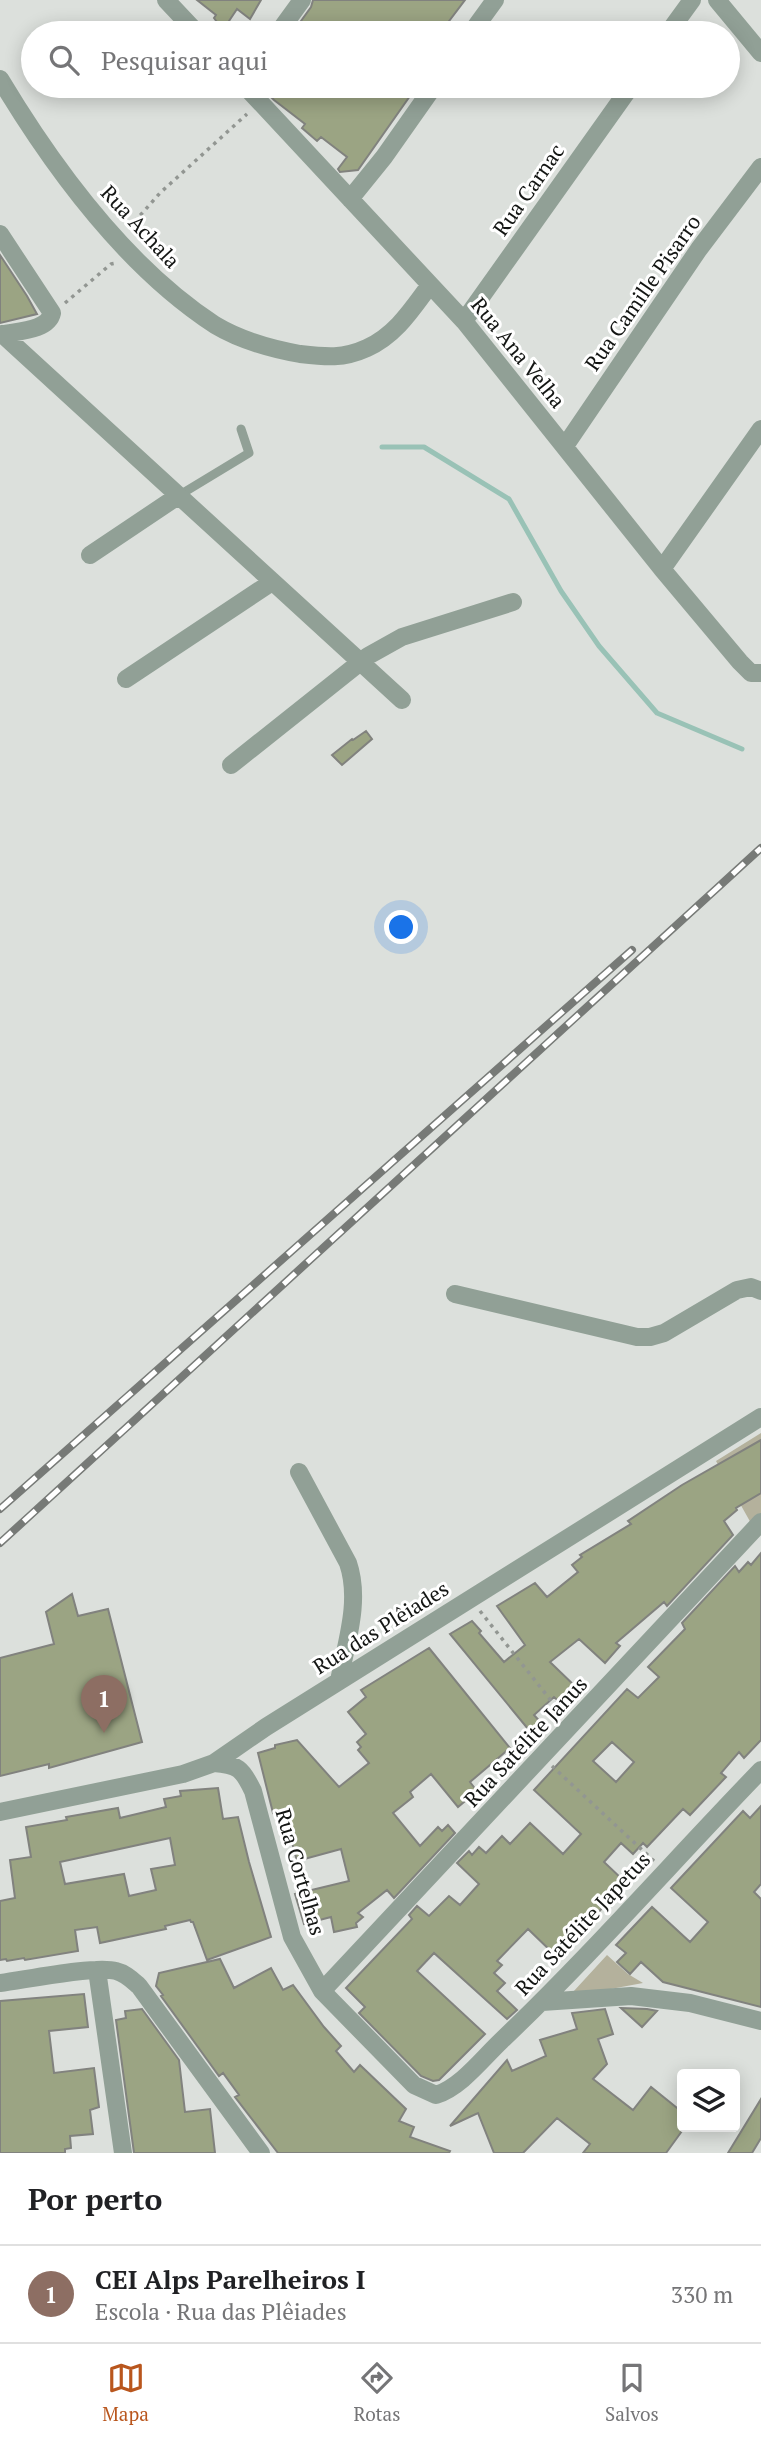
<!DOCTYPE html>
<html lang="pt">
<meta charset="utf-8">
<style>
body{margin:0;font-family:"PT Serif",serif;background:#f6f6f6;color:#202124}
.controls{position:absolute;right:21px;bottom:21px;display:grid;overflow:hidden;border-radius:7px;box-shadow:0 4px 18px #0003}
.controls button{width:63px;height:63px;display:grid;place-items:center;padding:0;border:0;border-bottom:2px solid #e0e0e0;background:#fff;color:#202124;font:35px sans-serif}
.you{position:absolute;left:402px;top:928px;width:24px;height:24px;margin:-18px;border:5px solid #fff;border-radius:50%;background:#1a73e8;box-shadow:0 0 0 10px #1a73e833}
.badge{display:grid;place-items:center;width:46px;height:46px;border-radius:50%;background:#b9561d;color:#fff;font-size:23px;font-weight:700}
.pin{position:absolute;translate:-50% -58px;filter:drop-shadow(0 2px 4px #0008)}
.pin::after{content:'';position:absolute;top:37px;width:24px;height:21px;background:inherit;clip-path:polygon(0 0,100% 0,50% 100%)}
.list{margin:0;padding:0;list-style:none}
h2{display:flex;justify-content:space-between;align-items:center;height:91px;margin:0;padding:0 28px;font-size:30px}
h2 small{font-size:23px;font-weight:400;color:#757577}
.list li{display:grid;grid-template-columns:46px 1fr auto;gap:21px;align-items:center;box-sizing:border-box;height:98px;padding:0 28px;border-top:2px solid #e0e0e0}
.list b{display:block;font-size:26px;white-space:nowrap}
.list p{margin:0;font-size:23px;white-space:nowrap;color:#757577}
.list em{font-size:23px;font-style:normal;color:#757577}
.icon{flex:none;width:38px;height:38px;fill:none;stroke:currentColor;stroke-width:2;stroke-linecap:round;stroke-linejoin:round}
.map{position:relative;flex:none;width:761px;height:2153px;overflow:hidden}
.search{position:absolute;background:#fff;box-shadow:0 4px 18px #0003;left:21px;right:21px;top:21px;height:77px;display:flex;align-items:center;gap:18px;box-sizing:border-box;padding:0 24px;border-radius:38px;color:#757577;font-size:26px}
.sheet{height:189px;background:#fff}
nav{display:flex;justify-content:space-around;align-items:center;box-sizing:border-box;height:98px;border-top:2px solid #e0e0e0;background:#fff;font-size:19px;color:#757577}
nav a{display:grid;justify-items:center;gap:4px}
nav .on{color:#b9561d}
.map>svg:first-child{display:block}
.green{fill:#b4b19c}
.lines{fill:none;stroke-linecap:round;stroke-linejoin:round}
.stream{stroke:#99c2b6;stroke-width:5}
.building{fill:#9ba483;stroke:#81827e;stroke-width:2;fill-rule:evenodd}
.path{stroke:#929692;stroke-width:3.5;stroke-dasharray:3.5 5;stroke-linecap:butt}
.service{stroke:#91a096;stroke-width:9}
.minor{stroke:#91a096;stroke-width:18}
.rail-casing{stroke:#777a77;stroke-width:8}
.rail{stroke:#fff;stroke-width:5;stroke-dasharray:16;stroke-linecap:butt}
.labels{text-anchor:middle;stroke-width:6;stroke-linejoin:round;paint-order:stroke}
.street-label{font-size:21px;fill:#131513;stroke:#fff}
</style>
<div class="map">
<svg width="761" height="2153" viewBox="0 0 761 2153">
<rect width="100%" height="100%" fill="#dce0dc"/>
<path class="green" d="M 761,1433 L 761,1516 L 752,1525 L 716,1461 Z
M 607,1955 L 628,1974 L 643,1983 L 578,1995 L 573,1992 Z"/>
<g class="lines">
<path class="stream" d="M 382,447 L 424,447 L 509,499 L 561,591 L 599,646 L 657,713 L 742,749"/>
</g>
<path class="building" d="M 197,0 L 261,0 L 250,19 L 237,9 L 223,30 L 214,18 L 216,15 Z
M 313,0 L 465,0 L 440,33 L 303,33 L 296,28 L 311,7 Z
M 277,86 L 417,86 L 358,170 L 340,172 L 338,169 L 347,157 L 321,137 L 317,141 L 302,128 L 305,124 L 274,100 L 270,96 Z
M 0,255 L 27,296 L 37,314 L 0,323 Z
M 366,731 L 372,739 L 342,765 L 332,755 L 352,739 L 353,740 Z
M 761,1440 L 761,1493 L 736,1508 L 737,1510 L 724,1521 L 733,1535 L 667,1606 L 664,1602 L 616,1643 L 620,1646 L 605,1663 L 579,1639 L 550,1662 L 578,1689 L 563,1705 L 554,1697 L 534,1715 L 544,1726 L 533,1735 L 450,1634 L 472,1621 L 481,1631 L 479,1633 L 504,1662 L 525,1645 L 497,1606 L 535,1583 L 547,1597 L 578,1572 L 572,1565 L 582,1557 L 580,1555 L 631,1524 L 628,1521 L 682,1485 Z
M 761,1553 L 761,1740 L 744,1758 L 739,1752 L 721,1773 L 726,1777 L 690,1815 L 683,1809 L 647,1847 L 643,1843 L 633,1854 L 621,1843 L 604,1862 L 623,1880 L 614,1889 L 617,1892 L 557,1957 L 528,1929 L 497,1961 L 502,1965 L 494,1973 L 505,1983 L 497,1991 L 517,2010 L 507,2019 L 434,1953 L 417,1971 L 485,2034 L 439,2080 L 433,2081 L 421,2076 L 359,2013 L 365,2007 L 346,1988 L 412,1919 L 409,1915 L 417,1906 L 429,1916 L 449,1896 L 460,1905 L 479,1884 L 457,1863 L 469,1851 L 472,1855 L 479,1847 L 486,1853 L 502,1836 L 510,1844 L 530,1823 L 563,1854 L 581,1834 L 534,1790 L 627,1689 L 638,1698 L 659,1677 L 648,1667 L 685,1629 L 682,1623 L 735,1566 L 739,1572 L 748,1562 L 751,1565 ZM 612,1742 L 634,1762 L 616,1782 L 593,1761 Z
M 72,1594 L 78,1616 L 108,1609 L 142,1742 L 49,1768 L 49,1764 L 0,1776 L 0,1658 L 54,1644 L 46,1612 Z
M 429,1648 L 510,1748 L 470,1782 L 477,1791 L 458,1807 L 431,1774 L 410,1792 L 413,1797 L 393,1813 L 420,1846 L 438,1827 L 442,1831 L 448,1825 L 455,1833 L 394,1898 L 387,1890 L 358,1913 L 363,1917 L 356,1923 L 357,1927 L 334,1932 L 331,1917 L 304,1924 L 295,1894 L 349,1881 L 341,1849 L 297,1861 L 290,1835 L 282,1837 L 276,1812 L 273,1813 L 258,1753 L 275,1748 L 275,1745 L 297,1740 L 339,1787 L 369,1763 L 358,1750 L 361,1747 L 357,1742 L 366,1734 L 348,1712 L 366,1697 L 361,1690 Z
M 218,1788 L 223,1819 L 238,1817 L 249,1862 L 271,1937 L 207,1960 L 193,1922 L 191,1922 L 190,1920 L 165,1926 L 166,1929 L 100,1943 L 97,1927 L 75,1930 L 78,1951 L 25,1960 L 24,1958 L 7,1961 L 6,1959 L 0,1960 L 0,1901 L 15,1898 L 10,1860 L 31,1857 L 26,1827 L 67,1820 L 66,1817 L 118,1808 L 120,1818 L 166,1807 L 164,1799 L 181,1796 L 180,1791 ZM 170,1838 L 175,1865 L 151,1869 L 156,1890 L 129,1896 L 124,1874 L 65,1884 L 60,1862 Z
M 761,1806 L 761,1884 L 754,1892 L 761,1899 L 761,2007 L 663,1982 L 641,1962 L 630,1974 L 617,1962 L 626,1953 L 616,1945 L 652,1907 L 690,1942 L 708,1922 L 671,1888 L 743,1811 L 750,1818 Z
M 220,1959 L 234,1988 L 271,1968 L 283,1990 L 293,1985 L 324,2027 L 341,2046 L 336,2051 L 354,2072 L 360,2065 L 406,2109 L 399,2121 L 414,2127 L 410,2137 L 450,2151 L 449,2153 L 278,2153 L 235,2097 L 239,2095 L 223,2073 L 219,2076 L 161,1996 L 163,1995 L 156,1986 L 159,1973 Z
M 84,1994 L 88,2027 L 49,2031 L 54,2073 L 94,2068 L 99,2107 L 90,2110 L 93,2134 L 70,2136 L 71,2148 L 65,2149 L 65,2153 L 0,2153 L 0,2001 Z
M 621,2008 L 647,2009 L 657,2011 L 642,2027 Z
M 142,2009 L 179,2060 L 185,2112 L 210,2109 L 215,2153 L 134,2153 L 116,2020 L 126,2018 L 125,2011 Z
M 605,2009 L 613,2034 L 598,2039 L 607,2064 L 593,2079 L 633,2110 L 651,2087 L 682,2112 L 682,2131 L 666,2153 L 583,2153 L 590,2144 L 557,2118 L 523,2153 L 494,2153 L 478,2113 L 450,2126 L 507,2060 L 512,2071 L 546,2056 L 540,2040 L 577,2029 L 572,2013 Z
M 761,2099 L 761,2138 L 752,2153 L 728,2153 Z"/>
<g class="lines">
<path class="path" d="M 129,228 L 160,193 L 247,114
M 65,303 L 111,264 L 116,263
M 480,1611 L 560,1712
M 552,1766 L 654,1861"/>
<path class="service" d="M 178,496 L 249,453 L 241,429"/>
<path class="minor" d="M 166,0 L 197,33
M 717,0 L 761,53
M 278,33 L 302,0
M 471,33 L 495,0
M 668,33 L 692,0
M 0,79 C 54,169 126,267 215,325 C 240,340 272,349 300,354 C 326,357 343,359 367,348 C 396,335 412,309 430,285
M 245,86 L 464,321 L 662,569 L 740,662 L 751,673 L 761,673
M 350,199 L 384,157 L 434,86
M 0,234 L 52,313 C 48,331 16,331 0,335
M 464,321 L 631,86
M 2,334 L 402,700
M 565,446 L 699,249 L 761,167
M 90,555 L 178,496
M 662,569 L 761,429
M 126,679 L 272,582
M 231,765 L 368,656 L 402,637 L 513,602
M 455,1294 L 637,1337 L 650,1337 L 664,1333 L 737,1290 L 751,1287 L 761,1291
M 299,1472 L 348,1563 C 361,1601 346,1643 339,1681
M 214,1763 C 238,1765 242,1768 253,1791 L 292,1937 L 322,1991 L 414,2085 L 436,2095 C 461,2087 482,2059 501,2041 C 591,1955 674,1860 761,1770
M 0,1812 L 183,1774 L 214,1763 L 266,1727 L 761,1417
M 97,1970 L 123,2153
M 0,1983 C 24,1980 96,1965 116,1971 C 125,1973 132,1980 139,1986 L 261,2153
M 322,1991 L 761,1522
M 542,2002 L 631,1996 L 690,2003 L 761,2021"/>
<defs>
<path id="rail" d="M 0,1509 L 632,950
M 0,1543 L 761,848"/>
</defs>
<use href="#rail" class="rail-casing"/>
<use href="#rail" class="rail"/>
</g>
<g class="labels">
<g class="street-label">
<text transform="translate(529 190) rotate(-55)" y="7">Rua Carnac</text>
<text transform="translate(140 227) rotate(47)" y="7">Rua Achala</text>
<text transform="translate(643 293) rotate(-55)" y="7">Rua Camille Pisarro</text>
<text transform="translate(518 353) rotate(51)" y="7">Rua Ana Velha</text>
<text transform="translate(381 1628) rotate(-32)" y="7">Rua das Plêiades</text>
<text transform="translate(526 1742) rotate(-47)" y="7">Rua Satélite Janus</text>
<text transform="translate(300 1872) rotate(74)" y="7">Rua Cortelhas</text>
<text transform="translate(583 1924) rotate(-47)" y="7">Rua Satélite Japetus</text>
</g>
</g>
</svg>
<div class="controls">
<button><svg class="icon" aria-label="layers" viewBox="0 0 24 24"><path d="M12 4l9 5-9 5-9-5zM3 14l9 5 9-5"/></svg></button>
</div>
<div class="you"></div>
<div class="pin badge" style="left:104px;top:1733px;background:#8d6e63">1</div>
<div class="search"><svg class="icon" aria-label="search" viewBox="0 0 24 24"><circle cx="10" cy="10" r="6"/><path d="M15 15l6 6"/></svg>Pesquisar aqui</div>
</div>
<section class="sheet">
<h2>Por perto<small></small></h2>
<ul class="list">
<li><span class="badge" style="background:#8d6e63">1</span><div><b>CEI Alps Parelheiros I</b><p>Escola · Rua das Plêiades</p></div><em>330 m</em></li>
</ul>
</section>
<nav>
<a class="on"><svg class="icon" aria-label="map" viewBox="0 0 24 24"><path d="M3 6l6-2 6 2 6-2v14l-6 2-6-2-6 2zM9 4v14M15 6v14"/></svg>Mapa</a>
<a><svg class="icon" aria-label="directions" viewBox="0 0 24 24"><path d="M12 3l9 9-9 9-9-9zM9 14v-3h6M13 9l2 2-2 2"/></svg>Rotas</a>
<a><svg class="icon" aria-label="saved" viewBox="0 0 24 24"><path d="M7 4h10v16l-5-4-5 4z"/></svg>Salvos</a>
</nav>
